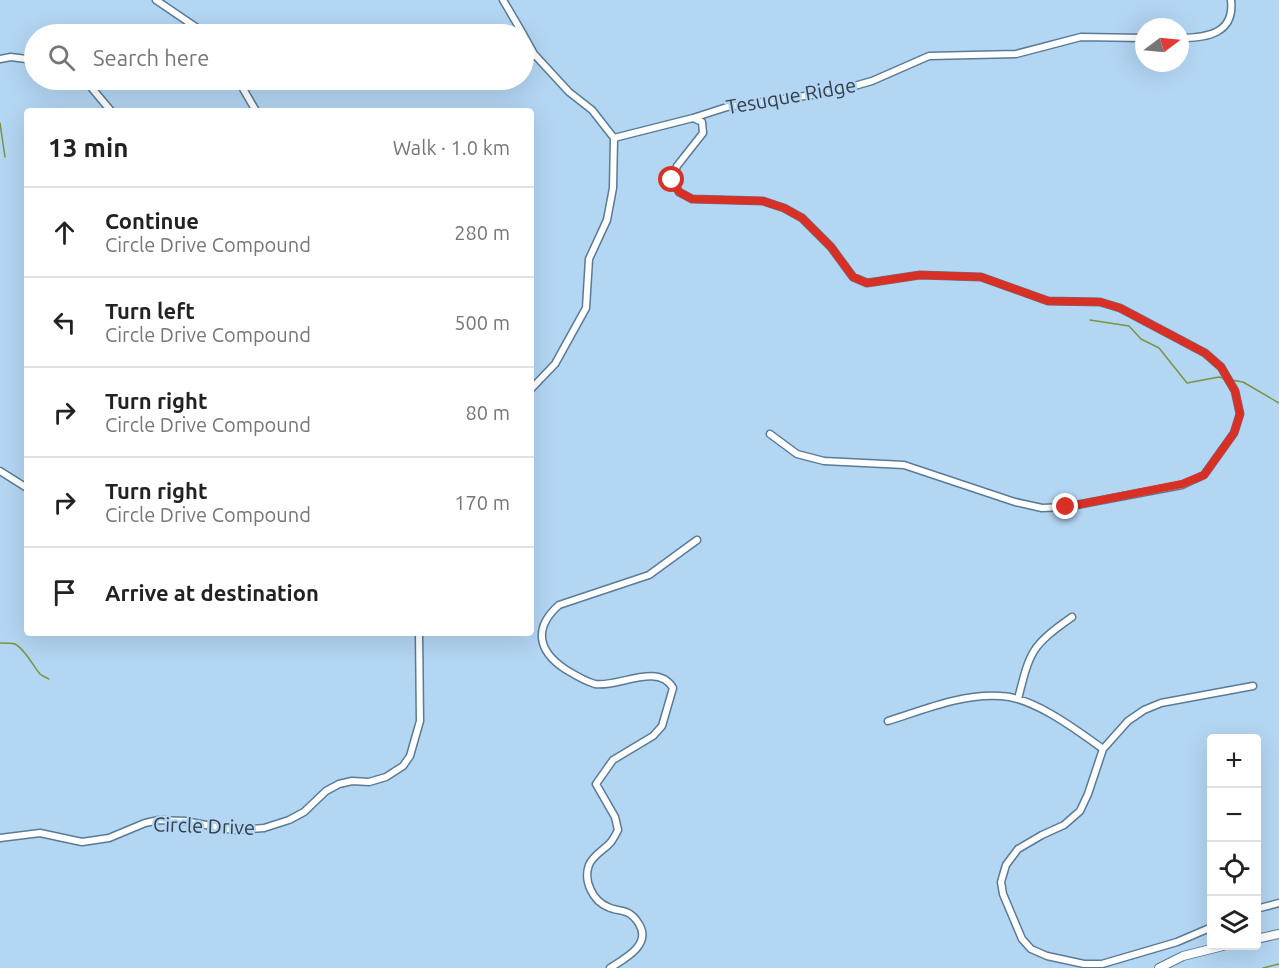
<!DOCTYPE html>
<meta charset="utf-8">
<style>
body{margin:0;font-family:Ubuntu,sans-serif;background:#f2f2f2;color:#222}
.controls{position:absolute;right:18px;bottom:18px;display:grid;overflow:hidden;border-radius:6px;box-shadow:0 6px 24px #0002}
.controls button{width:54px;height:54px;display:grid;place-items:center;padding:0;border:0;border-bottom:2px solid #e0e0e0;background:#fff;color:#222;font:30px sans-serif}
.compass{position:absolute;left:1135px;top:18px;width:54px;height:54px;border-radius:50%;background:#fff;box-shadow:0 6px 24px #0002;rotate:74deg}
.stop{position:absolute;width:18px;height:18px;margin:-14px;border:4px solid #d93025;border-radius:50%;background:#fff}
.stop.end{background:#d93025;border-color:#fff;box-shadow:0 2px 6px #0008}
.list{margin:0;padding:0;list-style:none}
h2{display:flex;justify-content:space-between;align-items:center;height:78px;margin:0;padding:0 24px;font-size:26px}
h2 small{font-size:20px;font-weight:400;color:#767676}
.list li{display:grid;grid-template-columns:39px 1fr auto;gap:18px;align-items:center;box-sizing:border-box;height:90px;padding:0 24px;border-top:2px solid #e0e0e0}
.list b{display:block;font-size:22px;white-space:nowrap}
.list p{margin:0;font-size:20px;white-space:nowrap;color:#767676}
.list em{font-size:20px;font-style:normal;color:#767676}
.icon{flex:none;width:33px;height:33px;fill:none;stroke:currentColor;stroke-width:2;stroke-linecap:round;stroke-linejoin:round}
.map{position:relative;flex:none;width:1279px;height:968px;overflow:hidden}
.search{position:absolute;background:#fff;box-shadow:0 6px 24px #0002;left:24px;top:24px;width:510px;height:66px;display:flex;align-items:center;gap:15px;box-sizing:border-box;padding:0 21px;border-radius:33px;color:#767676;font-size:22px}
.panel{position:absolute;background:#fff;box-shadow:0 6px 24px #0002;left:24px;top:108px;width:510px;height:528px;border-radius:6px}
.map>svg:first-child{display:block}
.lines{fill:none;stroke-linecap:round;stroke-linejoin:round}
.stream{stroke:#7b9342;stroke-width:1.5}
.minor-casing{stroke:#5a7a95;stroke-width:9}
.tertiary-casing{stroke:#5a7a95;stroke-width:10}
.minor{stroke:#fff;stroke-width:6}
.tertiary{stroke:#fff;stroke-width:8}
.route{stroke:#d93025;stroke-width:8}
.labels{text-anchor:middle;stroke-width:4.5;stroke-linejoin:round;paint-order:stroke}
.street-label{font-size:20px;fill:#303e4a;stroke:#b3d6f3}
</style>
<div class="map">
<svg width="1279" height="968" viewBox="0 0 1279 968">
<rect width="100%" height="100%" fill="#b3d6f3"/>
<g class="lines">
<path class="stream" d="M 0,123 L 5,157
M 1090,320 L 1129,326 L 1141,339 L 1159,348 L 1187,383 L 1219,377 L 1226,379
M 1231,380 L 1243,382 L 1279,403
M 0,643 C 4,643 11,643 15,644 C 24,648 34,667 40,674 C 43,677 46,677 49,679
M 1263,968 L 1279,964"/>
<defs>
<path id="minor" d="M 156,0 L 206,34
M 503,0 L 523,34
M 524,36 L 534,54 L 569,92 L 592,110 L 614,138 L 613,188 L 607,220 L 589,259 L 586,308 L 555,364 L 531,389
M 1180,38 C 1206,38 1235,34 1231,0
M 0,59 L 11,57 L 34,60
M 524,63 L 534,54
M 85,80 L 111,111
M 238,80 L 256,111
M 460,80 L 502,83 L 506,80
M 693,118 L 702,122 L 703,133 L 677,166 L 672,180 L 679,192 L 692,199 L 763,201 L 784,208 L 802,218 L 831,247 L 853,277 L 867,283 L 920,275 L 981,277 L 1048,301 L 1100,302 L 1120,308 L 1205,353 L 1221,367 L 1235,391 L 1240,414 L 1234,433 L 1204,475 L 1182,485 L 1066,507 L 1042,508 L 1015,502 L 904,465 L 824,461 L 797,454 L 770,434
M 614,138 L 693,118 L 727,107 L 833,92 L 872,81 L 929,56 L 1016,54 L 1081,37 L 1144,38
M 0,471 L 27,488
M 1018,699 C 1030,651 1031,646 1072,617
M 888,721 C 923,710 963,693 1001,696 C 1033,697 1078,731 1103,749
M 0,838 L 40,833 L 82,842 L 109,838 L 145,823 L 159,820 L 185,821 L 233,830 L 264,828 L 289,820 L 304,812 L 326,791 L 339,784 L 352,781 L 369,782 L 386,777 L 403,766 L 410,756 L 420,721 L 419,633
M 1256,909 L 1279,903
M 1212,927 L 1177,942 L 1102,964 L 1084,964 L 1047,956 L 1031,949 L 1022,939 L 1003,894 L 1001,882 L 1006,865 L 1018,849 L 1042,835 L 1064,825 L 1080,811 L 1088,794 L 1103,749 L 1128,721 L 1144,710 L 1161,703 L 1253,686
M 610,968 C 624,959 652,945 639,924 C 636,919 632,914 626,912 C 621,910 614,910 608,907 C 593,901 583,881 589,865 C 593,855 604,850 611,842 C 614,838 616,834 618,830 L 615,817 L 596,784 L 613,760 L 653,736 L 662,726 L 673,688 C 658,662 617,688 595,684 C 584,681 575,675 565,669 C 538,651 533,628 559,605 L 649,575 L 697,540"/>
<path id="tertiary" d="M 1256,939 L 1279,934
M 1159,968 L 1183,956 L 1223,946"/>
</defs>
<use href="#minor" class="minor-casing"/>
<use href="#tertiary" class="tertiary-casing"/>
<use href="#minor" class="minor"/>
<use href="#tertiary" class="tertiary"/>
</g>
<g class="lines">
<path class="route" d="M 672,180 L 679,192 L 692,199 L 763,201 L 784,208 L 802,218 L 831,247 L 853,277 L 867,283 L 920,275 L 981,277 L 1048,301 L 1100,302 L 1120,308 L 1205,353 L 1221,367 L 1235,391 L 1240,414 L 1234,433 L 1204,475 L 1182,484 L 1066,507"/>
</g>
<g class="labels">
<g class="street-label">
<text transform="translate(791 96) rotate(-10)" y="7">Tesuque Ridge</text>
<text transform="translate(204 826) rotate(2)" y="7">Circle Drive</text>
</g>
</g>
</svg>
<div class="controls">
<button>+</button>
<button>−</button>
<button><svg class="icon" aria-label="locate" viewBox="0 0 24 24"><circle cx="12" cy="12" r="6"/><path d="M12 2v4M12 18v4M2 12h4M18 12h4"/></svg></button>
<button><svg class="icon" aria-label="layers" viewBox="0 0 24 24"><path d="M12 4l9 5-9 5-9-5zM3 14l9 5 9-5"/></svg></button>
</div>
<svg class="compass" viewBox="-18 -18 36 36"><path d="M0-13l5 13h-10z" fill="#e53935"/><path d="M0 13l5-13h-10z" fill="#767676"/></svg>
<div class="stop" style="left:672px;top:180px"></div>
<div class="stop end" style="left:1066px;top:507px"></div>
<div class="search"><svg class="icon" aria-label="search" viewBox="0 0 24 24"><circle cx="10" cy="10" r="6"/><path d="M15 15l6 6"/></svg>Search here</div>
<section class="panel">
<h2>13 min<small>Walk · 1.0 km</small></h2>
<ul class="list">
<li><svg class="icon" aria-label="ahead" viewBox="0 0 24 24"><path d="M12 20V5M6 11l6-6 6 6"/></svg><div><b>Continue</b><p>Circle Drive Compound</p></div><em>280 m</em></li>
<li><svg class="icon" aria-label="left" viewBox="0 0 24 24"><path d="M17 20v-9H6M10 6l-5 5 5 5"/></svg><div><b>Turn left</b><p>Circle Drive Compound</p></div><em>500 m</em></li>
<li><svg class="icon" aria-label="right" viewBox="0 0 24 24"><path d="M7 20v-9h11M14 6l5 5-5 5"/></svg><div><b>Turn right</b><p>Circle Drive Compound</p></div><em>80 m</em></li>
<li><svg class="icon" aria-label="right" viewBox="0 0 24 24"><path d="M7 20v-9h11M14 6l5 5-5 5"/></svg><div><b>Turn right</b><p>Circle Drive Compound</p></div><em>170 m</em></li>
<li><svg class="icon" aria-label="arrive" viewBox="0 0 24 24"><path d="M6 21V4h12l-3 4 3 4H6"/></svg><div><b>Arrive at destination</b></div></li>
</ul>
</section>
</div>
